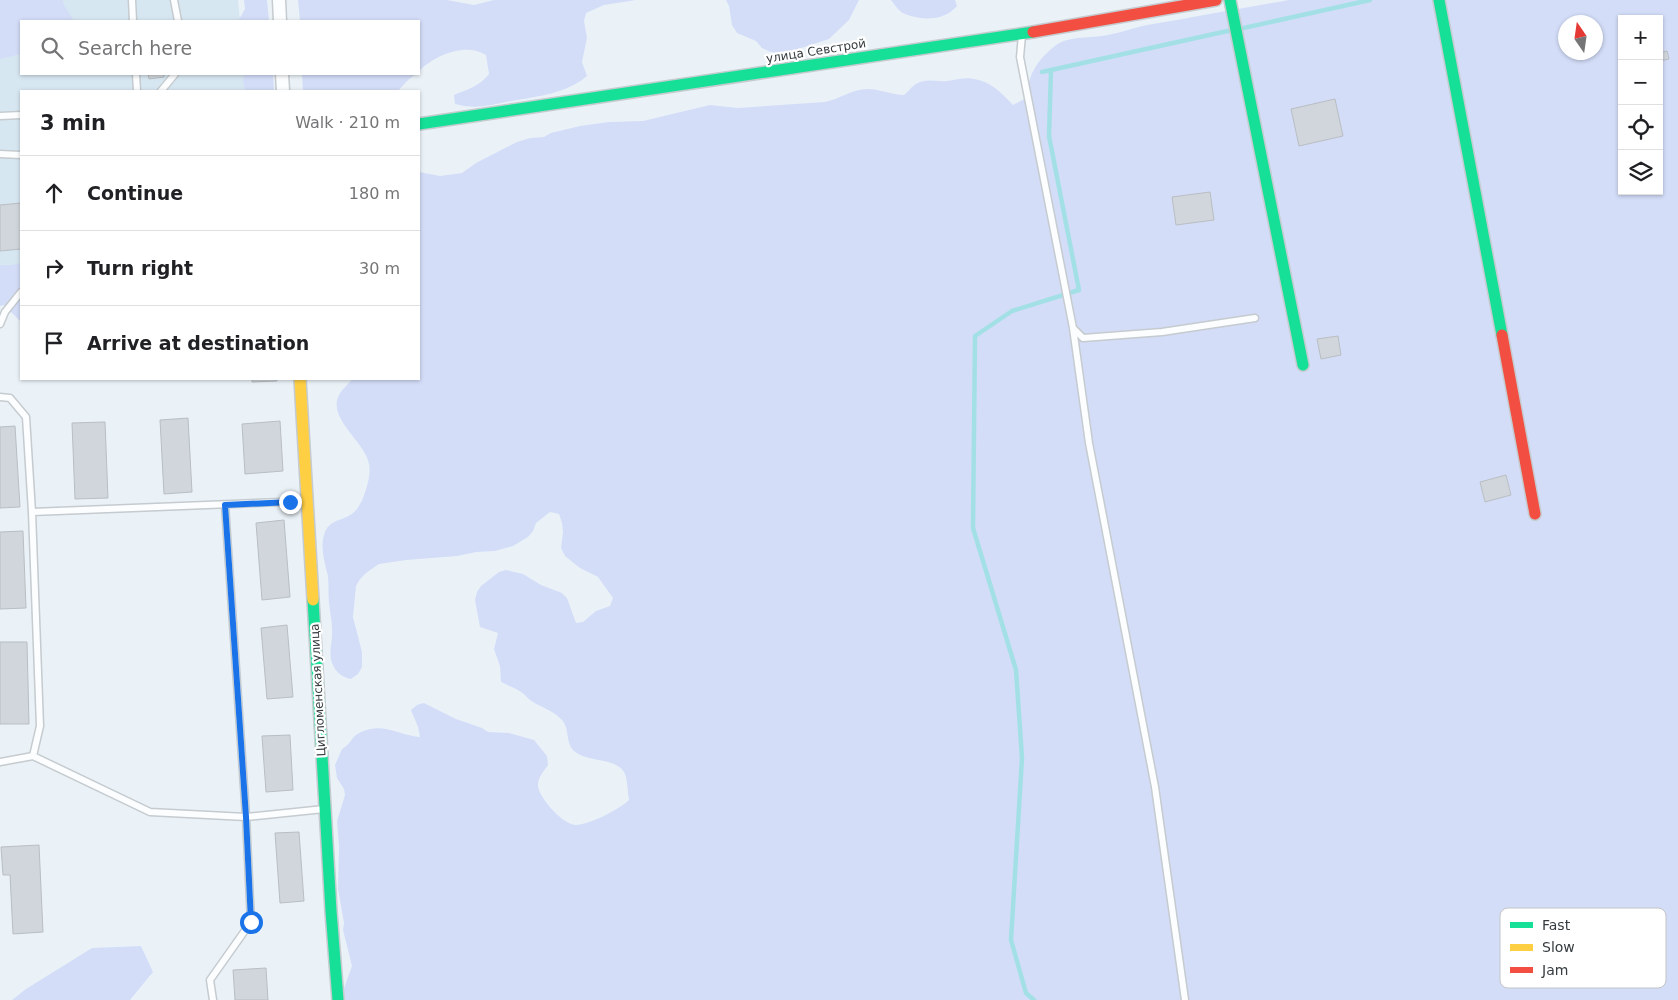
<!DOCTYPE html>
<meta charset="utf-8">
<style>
body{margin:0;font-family:"DejaVu Sans",sans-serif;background:#f2f2f2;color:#202124}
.controls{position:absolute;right:15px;top:15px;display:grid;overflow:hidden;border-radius:0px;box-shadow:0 1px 4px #0004}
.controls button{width:45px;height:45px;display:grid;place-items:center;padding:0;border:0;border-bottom:1px solid #e0e0e0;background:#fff;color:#202124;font:25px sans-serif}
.compass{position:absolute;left:1558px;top:15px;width:45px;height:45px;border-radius:50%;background:#fff;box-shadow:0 1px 4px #0004;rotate:347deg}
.stop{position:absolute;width:15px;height:15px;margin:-11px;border:4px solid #1a73e8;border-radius:50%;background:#fff}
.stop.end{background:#1a73e8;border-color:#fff;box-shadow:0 1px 5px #0008}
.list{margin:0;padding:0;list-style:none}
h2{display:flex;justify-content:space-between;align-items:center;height:65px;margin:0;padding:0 20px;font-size:21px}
h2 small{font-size:16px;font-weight:400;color:#757577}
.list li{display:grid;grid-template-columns:32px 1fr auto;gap:15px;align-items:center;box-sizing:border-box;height:75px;padding:0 20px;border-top:1px solid #e0e0e0}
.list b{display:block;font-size:19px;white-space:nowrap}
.list em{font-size:16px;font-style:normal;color:#757577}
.icon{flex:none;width:28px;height:28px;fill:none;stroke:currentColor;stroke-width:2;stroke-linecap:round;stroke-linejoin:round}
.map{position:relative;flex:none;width:1678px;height:1000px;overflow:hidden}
.search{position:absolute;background:#fff;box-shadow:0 1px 4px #0004;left:20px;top:20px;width:400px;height:55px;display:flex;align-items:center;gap:12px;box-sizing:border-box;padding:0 18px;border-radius:0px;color:#757577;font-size:19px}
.panel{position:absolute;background:#fff;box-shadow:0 1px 4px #0004;left:20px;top:90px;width:400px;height:290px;border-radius:0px}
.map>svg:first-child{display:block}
.built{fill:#d7e7f2}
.green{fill:#d3ddf8;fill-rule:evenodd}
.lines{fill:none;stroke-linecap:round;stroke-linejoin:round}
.stream{stroke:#a3e0e6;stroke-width:4.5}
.building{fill:#d0d6db;stroke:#b9bec3}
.lane-casing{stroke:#c5cbcf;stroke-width:9}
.street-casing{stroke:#c5cbcf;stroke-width:15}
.fast-casing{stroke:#c5cbcf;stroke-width:14}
.slow-casing{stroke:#c5cbcf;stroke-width:14}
.jam-casing{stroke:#c5cbcf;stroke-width:14}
.lane{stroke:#fcfdfe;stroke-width:6}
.street{stroke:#fcfdfe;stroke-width:12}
.fast{stroke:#16e098;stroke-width:11}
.slow{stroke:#ffcf43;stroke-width:11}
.jam{stroke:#f24e42;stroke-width:11}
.route{stroke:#1a73e8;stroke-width:6}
.labels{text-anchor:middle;stroke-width:4.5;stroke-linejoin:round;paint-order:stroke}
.street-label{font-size:12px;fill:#353b3f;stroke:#fff}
.key{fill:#fff;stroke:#c2c4c5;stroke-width:1}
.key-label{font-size:14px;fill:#353b3f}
</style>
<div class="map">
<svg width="1678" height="1000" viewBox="0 0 1678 1000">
<rect width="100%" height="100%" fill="#eaf2f8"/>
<path class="built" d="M 32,0 L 238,0 L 240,21 L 21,21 L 21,74 L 244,74 L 245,91 L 21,91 L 21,269 L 0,271 L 0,16 Z"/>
<path class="green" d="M 0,0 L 63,0 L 64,5 L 74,21 L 21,21 L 21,54 L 0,59 Z
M 244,0 L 267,0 L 269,21 L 238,21 L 245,9 Z
M 298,0 L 447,0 L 474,5 L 494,0 L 636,0 L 604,5 L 586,13 L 584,21 L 587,38 L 582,62 L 587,76 C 566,94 538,96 512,101 C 490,105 478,110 455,104 L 454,95 C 468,89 480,86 489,74 L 486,55 C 466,42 435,55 419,71 L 419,21 L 300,21 Z
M 726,0 L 859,0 L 849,20 L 829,39 L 792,51 L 782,53 L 771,52 L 762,48 L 756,41 L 737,33 L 732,25 L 729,6 Z
M 891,0 L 955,0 L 957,6 C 944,21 923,21 905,14 C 899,12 895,5 891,0 Z
M 1289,0 L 1678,0 L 1678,1000 L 345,1000 L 343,991 L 352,966 L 343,930 L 344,923 L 338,889 L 339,846 L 337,821 L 345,795 L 344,789 L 337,778 L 335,765 L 342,749 C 350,745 352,736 359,733 C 383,721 397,735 420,737 L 418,727 L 411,710 L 417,705 L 424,703 L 456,719 L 482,728 L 488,732 L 509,733 L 534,740 L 547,756 L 548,765 C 544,771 538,777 538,785 C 538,797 563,825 576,825 C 591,824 618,810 629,800 C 628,794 627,778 625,774 C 618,757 587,763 574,751 C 565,742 570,729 562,720 C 554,711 543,708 533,702 C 529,700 527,697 524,694 C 518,689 509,686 501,682 L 500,666 L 494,649 L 498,633 L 480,627 L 475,600 L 477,592 L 481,586 L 499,572 L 506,570 L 523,574 L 541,585 L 562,593 L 567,598 L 576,623 L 583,622 L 596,611 L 610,606 L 613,598 L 598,577 L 580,568 L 565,556 L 561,548 L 563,532 L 562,523 L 559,514 L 550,512 L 536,523 L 533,531 L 528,537 L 513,546 L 495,551 L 476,552 L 457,556 L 406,560 L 379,564 L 366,573 L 360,579 L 356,586 L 353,617 L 362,652 L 362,667 L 358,674 L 351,679 C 342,677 336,673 332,663 C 328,652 333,641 332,629 C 332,621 330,612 329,603 C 328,594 329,585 328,576 C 325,564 320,548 324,535 C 329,518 342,522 353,513 C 357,510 361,503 363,498 C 367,487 371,475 369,464 C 365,442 329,420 338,397 C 341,390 348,385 352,379 L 419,379 L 419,172 L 440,176 L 462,173 L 476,163 L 517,142 L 530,138 L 544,137 L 551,133 L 580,126 L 609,122 L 643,121 L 710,105 L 738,108 L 825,102 C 840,99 852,89 868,89 C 880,89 892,95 904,95 C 908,92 912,86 916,84 C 926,78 936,82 947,81 C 955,80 966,77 974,79 C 990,81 1002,93 1013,105 L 1028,97 C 1026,77 1038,59 1055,46 C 1067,36 1088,38 1102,36 C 1117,34 1132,28 1147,25 C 1194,17 1242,8 1289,0 ZM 1622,19 L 1659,19 L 1659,191 L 1622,191 ZM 1566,22 L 1596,22 L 1596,52 L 1566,52 Z
M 244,74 L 273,74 L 274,91 L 245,91 L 243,81 Z
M 302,74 L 416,74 L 408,80 L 398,91 L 303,91 Z
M 21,263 L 21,322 L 4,305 L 0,306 L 0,265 L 11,265 Z
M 141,946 L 153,972 L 130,1000 L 12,1000 L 26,989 L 92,948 Z"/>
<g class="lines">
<path class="stream" d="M 1239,29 L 1370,0
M 1042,72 L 1232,30
M 1034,1000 L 1026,993 L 1011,940 L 1022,758 L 1016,670 L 973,528 L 975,336 L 1012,311 L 1079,290 L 1049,136 L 1051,70"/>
</g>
<path class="building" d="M 1667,51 L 1669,59 L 1660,61 L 1659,53 Z
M 148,74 L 164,74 L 164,77 L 149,79 Z
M 1335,99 L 1343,136 L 1299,146 L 1291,109 Z
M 1210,192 L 1214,220 L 1176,225 L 1172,197 Z
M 21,203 L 21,249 L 0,251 L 0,205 Z
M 1338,336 L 1341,355 L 1321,359 L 1317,339 Z
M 252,379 L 277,379 L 277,381 L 252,382 Z
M 188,418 L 192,492 L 164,494 L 160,420 Z
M 280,421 L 283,471 L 245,474 L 242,424 Z
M 105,422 L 108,498 L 75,499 L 72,423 Z
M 15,426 L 20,507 L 0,508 L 0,427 Z
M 1506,475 L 1511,495 L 1485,502 L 1480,482 Z
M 284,520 L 290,597 L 262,600 L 256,523 Z
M 23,531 L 26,608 L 0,609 L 0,532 Z
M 287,625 L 293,697 L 267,699 L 261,628 Z
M 0,642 L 27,642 L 29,724 L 0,724 Z
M 290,735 L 293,790 L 266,792 L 262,736 Z
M 299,832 L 304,901 L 280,903 L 275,833 Z
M 39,845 L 43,932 L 13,934 L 10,875 L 3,875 L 1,847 Z
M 266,968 L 268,1000 L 235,1000 L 233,970 Z"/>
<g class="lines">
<defs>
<path id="lane" d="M 132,0 L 133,21
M 174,0 L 178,21
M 1022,35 L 1020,57 L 1073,328 L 1089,443 L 1155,787 L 1185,1000
M 136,74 L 137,91
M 161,91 L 175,74
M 0,116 L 21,115
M 0,154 L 21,155
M 0,324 L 5,312 L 21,292
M 1073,328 L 1083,338 L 1162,332 L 1255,318
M 0,397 L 10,398 L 26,417 L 32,512 L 40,726 L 33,756 L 0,762
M 32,512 L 307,501
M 33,756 L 150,812 L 246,817 L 324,809
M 213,1000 L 210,980 L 251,922 L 246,817 L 225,505"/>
<path id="street" d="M 279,0 L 280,21
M 282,74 L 283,91"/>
<path id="fast" d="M 1230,0 L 1303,365
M 1439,0 L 1502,335
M 419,124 L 1033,32
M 313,600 L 331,911 L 338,1000"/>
<path id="slow" d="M 300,379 L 313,600"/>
<path id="jam" d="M 1033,32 L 1216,0
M 1502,335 L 1535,514"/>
</defs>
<use href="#lane" class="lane-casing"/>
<use href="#street" class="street-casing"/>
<use href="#fast" class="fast-casing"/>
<use href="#slow" class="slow-casing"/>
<use href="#jam" class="jam-casing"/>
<use href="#lane" class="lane"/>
<use href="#street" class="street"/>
<use href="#fast" class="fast"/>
<use href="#slow" class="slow"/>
<use href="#jam" class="jam"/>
</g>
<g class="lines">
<path class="route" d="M 251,922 L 246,817 L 225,505 L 290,502"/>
</g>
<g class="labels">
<g class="street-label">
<text transform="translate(816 51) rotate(-9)" y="4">улица Севстрой</text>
<text transform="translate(318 690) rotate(-93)" y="4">Цигломенская улица</text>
</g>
</g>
<rect x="1500" y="908" width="166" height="80" rx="8" class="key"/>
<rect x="1510" y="922" width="23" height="6" fill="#16e098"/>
<rect x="1510" y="944" width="23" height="7" fill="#ffcf43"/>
<rect x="1510" y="967" width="23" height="6" fill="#f24e42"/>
<g class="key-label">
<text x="1542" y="930">Fast</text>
<text x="1542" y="952">Slow</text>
<text x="1542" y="975">Jam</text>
</g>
</svg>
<div class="controls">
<button>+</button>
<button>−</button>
<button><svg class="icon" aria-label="locate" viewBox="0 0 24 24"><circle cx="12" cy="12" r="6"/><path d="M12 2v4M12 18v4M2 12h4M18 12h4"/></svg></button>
<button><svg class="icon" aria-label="layers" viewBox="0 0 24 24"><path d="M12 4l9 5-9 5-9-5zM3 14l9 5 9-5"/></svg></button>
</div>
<svg class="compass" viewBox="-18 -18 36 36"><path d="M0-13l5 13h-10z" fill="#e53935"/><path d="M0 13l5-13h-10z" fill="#757577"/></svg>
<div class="stop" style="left:251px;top:922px"></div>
<div class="stop end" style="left:290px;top:502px"></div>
<div class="search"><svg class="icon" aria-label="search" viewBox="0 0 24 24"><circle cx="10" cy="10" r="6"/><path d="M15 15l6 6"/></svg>Search here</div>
<section class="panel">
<h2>3 min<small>Walk · 210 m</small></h2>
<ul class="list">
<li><svg class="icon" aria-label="ahead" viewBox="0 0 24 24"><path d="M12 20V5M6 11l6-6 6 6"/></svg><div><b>Continue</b></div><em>180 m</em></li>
<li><svg class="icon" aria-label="right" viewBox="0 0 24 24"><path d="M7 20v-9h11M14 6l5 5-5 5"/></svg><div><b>Turn right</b></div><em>30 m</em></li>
<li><svg class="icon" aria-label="arrive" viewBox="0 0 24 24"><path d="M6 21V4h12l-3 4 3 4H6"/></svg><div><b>Arrive at destination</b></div></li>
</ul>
</section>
</div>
